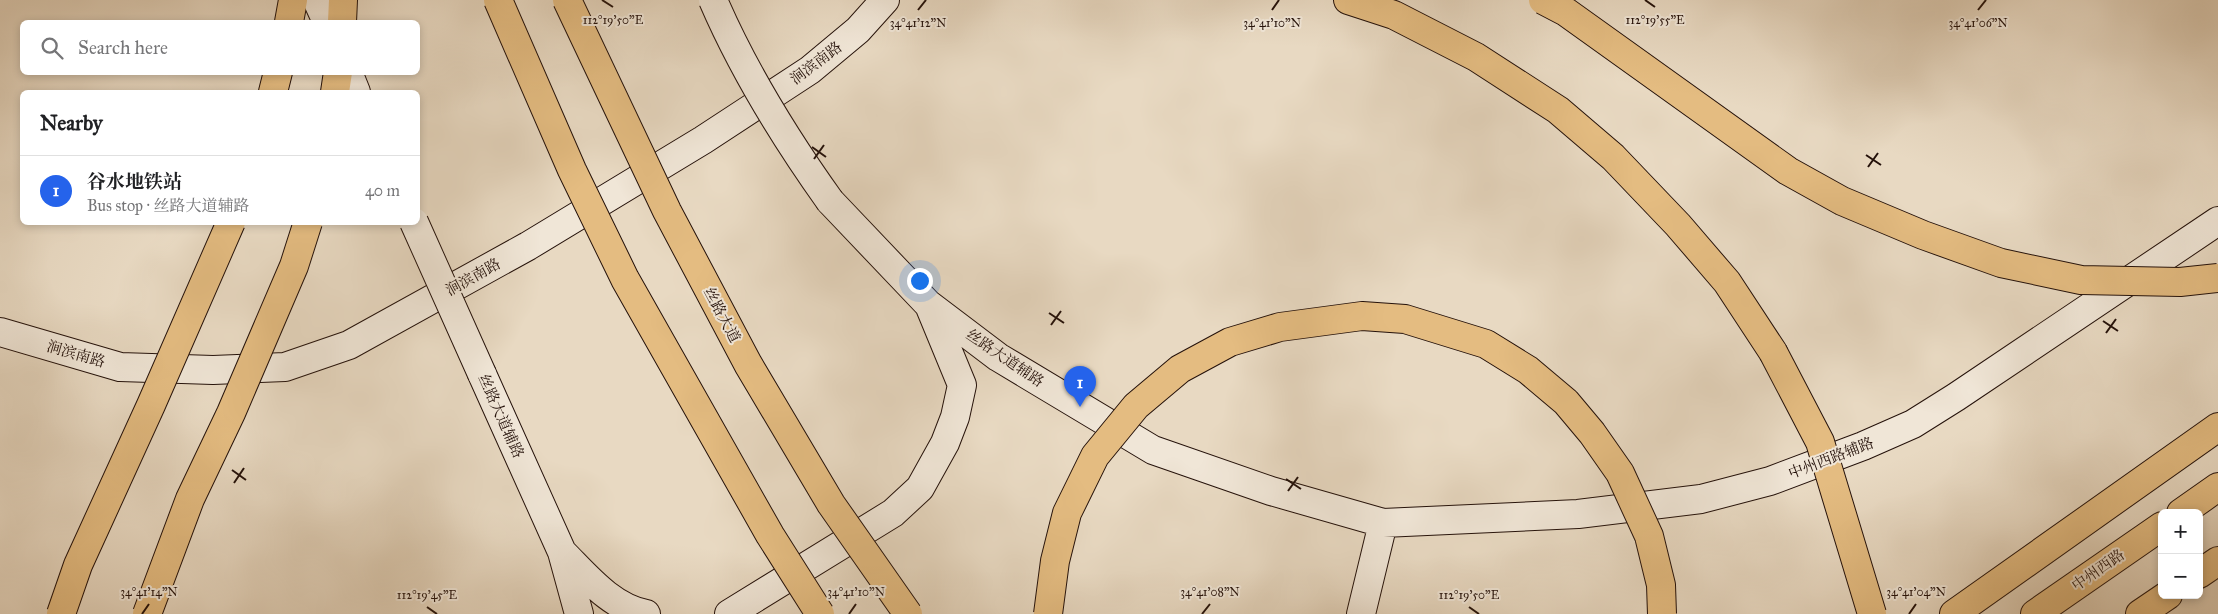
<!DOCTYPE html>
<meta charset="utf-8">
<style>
body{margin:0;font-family:"IM FELL Great Primer","Noto Serif SC",serif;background:#f2f2f2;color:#202124}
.controls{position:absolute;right:15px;bottom:15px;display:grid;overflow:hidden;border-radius:8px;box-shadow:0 2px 8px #0003}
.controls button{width:45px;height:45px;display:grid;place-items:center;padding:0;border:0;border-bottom:1px solid #e0e0e0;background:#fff;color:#202124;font:25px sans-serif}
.you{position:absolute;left:919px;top:280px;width:18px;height:18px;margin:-12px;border:4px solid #fff;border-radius:50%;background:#1a73e8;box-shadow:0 0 0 8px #1a73e833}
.badge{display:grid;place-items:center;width:32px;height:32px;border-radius:50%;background:#2563eb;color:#fff;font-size:16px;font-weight:700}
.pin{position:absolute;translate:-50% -41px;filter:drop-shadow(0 1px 2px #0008)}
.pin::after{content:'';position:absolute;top:26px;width:18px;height:15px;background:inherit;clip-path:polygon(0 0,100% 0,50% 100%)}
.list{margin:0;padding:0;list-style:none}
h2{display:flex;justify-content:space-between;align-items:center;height:65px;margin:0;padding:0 20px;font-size:21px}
h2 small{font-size:16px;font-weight:400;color:#757577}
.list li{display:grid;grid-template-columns:32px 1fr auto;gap:15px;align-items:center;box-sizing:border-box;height:70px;padding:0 20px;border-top:1px solid #e0e0e0}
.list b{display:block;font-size:19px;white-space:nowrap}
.list p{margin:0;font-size:16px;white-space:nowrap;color:#757577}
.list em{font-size:16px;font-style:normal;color:#757577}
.icon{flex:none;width:28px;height:28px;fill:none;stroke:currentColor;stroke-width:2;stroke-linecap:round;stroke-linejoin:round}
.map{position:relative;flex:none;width:2218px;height:614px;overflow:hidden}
.search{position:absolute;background:#fff;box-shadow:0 2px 8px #0003;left:20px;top:20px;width:400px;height:55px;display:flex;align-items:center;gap:12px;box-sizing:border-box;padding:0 18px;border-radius:8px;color:#757577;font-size:19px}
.panel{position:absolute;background:#fff;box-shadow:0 2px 8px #0003;left:20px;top:90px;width:400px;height:135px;border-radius:8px}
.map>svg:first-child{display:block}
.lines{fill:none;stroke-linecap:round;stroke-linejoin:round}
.secondary-casing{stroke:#24110a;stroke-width:30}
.primary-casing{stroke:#24110a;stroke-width:30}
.highway-casing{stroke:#24110a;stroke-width:30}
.secondary{stroke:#f0e6d7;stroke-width:28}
.primary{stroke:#e4bc81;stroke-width:28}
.highway{stroke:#e4bc81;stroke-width:28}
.secondary-bridge-casing{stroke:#24110a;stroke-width:30;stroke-linecap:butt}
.highway-bridge-casing{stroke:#24110a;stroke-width:30;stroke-linecap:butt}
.secondary-bridge{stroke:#f0e6d7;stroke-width:28}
.highway-bridge{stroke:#e4bc81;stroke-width:28}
.ticks{fill:none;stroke:#24110a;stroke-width:2}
.labels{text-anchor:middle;stroke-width:4;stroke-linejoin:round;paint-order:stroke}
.street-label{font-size:15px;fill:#24110a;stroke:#f0e6d7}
.ticks-label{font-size:12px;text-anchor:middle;fill:#24110a;stroke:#f0e6d7;stroke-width:4;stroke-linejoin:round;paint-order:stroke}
</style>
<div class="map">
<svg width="2218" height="614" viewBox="0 0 2218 614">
<rect width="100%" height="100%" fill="#e8d9c2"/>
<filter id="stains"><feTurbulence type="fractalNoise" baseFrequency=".004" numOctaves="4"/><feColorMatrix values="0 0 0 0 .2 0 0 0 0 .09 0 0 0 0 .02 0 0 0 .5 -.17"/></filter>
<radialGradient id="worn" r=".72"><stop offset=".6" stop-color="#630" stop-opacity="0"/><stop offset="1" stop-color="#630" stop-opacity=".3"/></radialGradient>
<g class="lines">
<defs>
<path id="secondary" d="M 317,0 L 327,22
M 348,72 L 356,92
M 830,201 L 928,304 L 998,357 L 1153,450 L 1271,491 L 1383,523 L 1578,514 L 1701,499 L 1770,481 L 1863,446 L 1913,424 L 1956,397 L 2218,221
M 0,332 L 120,367 L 213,370 L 285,367 L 349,345 L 528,246 L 703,140 L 810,70 L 858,30 L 885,0
M 482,374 L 562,552 L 579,614
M 563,553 C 587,577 611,607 646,614
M 729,614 L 893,513 L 920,488 L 945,443 L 955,417 L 962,385 L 929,305
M 1361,614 L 1383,523"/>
<path id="primary" d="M 2181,513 L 2218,487
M 2199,574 L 2218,561
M 2035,614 L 2162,526
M 2140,614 L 2168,595"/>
<path id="highway" d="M 1348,0 L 1394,15 L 1476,57 L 1558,110 L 1613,157 L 1678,225 L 1727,282 L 1773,352
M 289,22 L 293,0
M 342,22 L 343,0
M 273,92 L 278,72
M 335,92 L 338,72
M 1954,614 L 2218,427"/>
</defs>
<use href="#secondary" class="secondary-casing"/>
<use href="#primary" class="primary-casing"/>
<use href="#highway" class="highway-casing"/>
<use href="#secondary" class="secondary"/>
<use href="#primary" class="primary"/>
<use href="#highway" class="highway"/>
<defs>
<path id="secondary-bridge" d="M 713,0 C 744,72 785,138 830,201
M 414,222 L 482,374"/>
<path id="highway-bridge" d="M 498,0 L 572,170 L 625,279 L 770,535 L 820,614
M 567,0 L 667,211 L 748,364 L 831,504 L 908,614
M 1543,0 L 1566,12 L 1788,171 L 1842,201 L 1923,235 L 2001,263 L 2081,280 L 2180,282 L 2218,278
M 1773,352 L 1820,442 L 1872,614
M 61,614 L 78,565 L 151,405 L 231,222
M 147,614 L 190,499 L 231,413 L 294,266 L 308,222
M 1048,614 L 1055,561 L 1067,513 L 1095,456 L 1136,406 L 1180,369 L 1230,342 L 1280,327 L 1362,316 L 1405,319 L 1486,344 L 1528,370 L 1566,402 L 1592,433 L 1620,473 L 1649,536 L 1661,585 L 1662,614"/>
</defs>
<use href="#secondary-bridge" class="secondary-bridge-casing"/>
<use href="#highway-bridge" class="highway-bridge-casing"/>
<use href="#secondary-bridge" class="secondary-bridge"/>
<use href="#highway-bridge" class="highway-bridge"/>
</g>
<path class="ticks" d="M 602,0 L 613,7M 1645,0 L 1655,7M 918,10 L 926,0M 1272,10 L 1279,0M 1978,10 L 1986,0M 812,147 L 826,157M 1866,155 L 1881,165M 814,159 L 824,145M 1868,167 L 1878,153M 1049,313 L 1064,323M 2103,321 L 2118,331M 1051,325 L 1061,311M 2106,333 L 2116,319M 232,470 L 246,480M 1286,479 L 1301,489M 234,483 L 244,468M 1288,491 L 1298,477M 427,607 L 437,614M 1469,607 L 1479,614M 142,614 L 149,604M 849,614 L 856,604M 1202,614 L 1210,604M 1909,614 L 1916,604"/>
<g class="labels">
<g class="street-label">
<text transform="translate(816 63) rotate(-37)" y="5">涧滨南路</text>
<text transform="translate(473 277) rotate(-29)" y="5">涧滨南路</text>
<text transform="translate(722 315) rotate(62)" y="5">丝路大道</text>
<text transform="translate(76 354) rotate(16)" y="5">涧滨南路</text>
<text transform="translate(1005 358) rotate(34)" y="5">丝路大道辅路</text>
<text transform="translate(501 416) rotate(66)" y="5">丝路大道辅路</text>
<text transform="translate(1831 458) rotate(-21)" y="5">中州西路辅路</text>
<text transform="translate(2098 570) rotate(-35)" y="5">中州西路</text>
</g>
</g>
<g class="ticks-label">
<text x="1655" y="24">112°19'55"E</text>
<text x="613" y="24">112°19'50"E</text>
<text x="918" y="27">34°41'12"N</text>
<text x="1272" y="27">34°41'10"N</text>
<text x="1978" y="27">34°41'06"N</text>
<text x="149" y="596">34°41'14"N</text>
<text x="856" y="596">34°41'10"N</text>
<text x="1210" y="596">34°41'08"N</text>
<text x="1916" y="596">34°41'04"N</text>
<text x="427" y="599">112°19'45"E</text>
<text x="1469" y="599">112°19'50"E</text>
</g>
<rect width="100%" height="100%" filter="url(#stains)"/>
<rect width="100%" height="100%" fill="url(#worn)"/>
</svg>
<div class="controls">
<button>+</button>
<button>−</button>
</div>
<div class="you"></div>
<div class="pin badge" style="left:1080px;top:407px">1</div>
<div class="search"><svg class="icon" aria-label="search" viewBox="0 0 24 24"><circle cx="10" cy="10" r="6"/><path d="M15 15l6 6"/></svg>Search here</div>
<section class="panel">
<h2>Nearby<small></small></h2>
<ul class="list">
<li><span class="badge">1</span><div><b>谷水地铁站</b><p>Bus stop · 丝路大道辅路</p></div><em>40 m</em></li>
</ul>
</section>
</div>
